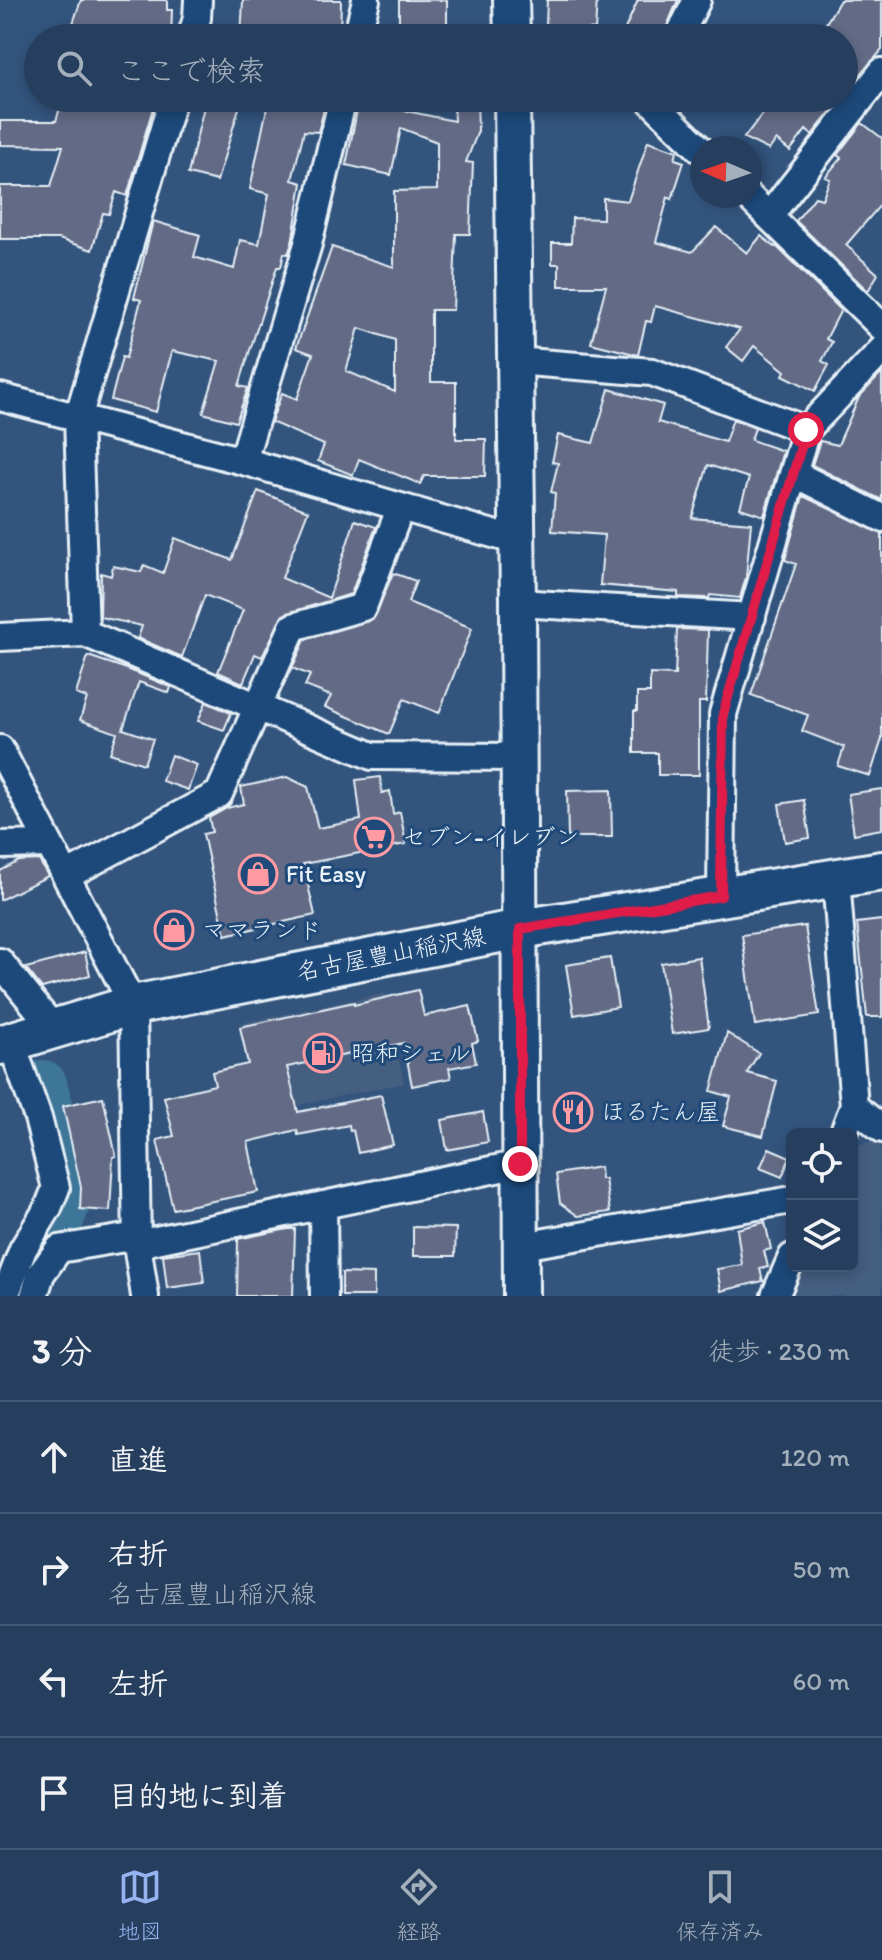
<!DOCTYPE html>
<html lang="ja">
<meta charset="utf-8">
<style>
body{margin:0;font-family:Itim,"Klee One",sans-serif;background:#2e4664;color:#f1f3f6}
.controls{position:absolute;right:24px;bottom:24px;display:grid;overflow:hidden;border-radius:12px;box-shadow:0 4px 12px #0003}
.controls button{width:72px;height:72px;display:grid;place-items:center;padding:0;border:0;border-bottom:2px solid #425873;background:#263f5e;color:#f1f3f6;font:40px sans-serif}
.compass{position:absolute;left:690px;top:136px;width:72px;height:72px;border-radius:50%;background:#263f5e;box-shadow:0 4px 12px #0003;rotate:272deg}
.stop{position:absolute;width:24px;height:24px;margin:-18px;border:6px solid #e11d48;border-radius:50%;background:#fff}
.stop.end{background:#e11d48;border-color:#fff;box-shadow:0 2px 8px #0008}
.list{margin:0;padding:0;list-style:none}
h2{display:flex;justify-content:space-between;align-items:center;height:104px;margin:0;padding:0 32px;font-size:34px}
h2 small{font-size:26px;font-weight:400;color:#a4afbc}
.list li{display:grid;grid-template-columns:52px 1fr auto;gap:24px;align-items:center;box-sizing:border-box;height:112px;padding:0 32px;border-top:2px solid #425873}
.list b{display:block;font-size:30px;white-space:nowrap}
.list p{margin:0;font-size:26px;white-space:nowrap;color:#a4afbc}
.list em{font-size:26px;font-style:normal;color:#a4afbc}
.icon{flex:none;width:44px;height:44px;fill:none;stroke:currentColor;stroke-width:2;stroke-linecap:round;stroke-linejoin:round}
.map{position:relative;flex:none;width:882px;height:1296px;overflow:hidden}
.search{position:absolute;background:#263f5e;box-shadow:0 4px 12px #0003;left:24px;right:24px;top:24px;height:88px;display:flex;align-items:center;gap:20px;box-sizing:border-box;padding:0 28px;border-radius:44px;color:#a4afbc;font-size:30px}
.sheet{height:552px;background:#263f5e}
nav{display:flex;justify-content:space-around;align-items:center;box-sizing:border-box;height:112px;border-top:2px solid #425873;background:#263f5e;font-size:22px;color:#a4afbc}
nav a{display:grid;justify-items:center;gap:4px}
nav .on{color:#95b2f1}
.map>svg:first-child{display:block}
.built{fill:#445e81}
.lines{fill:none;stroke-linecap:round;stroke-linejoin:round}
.river{stroke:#3e7698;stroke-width:48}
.building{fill:#626a85;stroke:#e8f1f8;stroke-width:2;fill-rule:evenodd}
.minor-casing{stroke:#e8f1f8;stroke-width:32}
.tertiary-casing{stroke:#e8f1f8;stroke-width:40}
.secondary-casing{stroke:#e8f1f8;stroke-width:44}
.minor{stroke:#1f4a7a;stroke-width:26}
.tertiary{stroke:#1f4a7a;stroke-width:34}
.secondary{stroke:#1f4a7a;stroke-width:38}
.route{stroke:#e11d48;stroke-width:10}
.labels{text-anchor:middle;stroke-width:6;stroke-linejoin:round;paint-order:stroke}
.poi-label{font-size:24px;fill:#e8f1f8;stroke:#1f4a7a;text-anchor:start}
.street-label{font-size:24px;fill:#e8f1f8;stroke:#1f4a7a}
</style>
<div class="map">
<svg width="882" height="1296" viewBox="0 0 882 1296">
<rect width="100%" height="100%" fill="#33547d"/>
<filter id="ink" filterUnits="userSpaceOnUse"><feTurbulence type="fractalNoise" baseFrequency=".0125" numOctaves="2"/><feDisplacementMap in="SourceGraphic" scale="16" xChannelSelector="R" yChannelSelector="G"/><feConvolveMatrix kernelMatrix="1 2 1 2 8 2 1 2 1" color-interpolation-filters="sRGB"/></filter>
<g filter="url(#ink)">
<path class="built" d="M 385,993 L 404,1083 L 260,1113 L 241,1023 Z
M 874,1141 L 882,1148 L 882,1296 L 790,1296 L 803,1266 L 852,1266 L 852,1155 L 856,1145 Z"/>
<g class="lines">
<path class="river" d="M 16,1296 L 25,1271 L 58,1225 L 72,1187 L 43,1084"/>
</g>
<path class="building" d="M 81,0 L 167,0 L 167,10 L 172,10 L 171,38 L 68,38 Z
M 243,0 L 341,0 L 340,38 L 241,38 Z
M 399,0 L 447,0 L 447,38 L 399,38 Z
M 547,0 L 597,0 L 595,30 L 588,29 L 588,38 L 564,38 L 564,28 L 546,25 Z
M 638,0 L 678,0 L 662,38 L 646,38 L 625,29 Z
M 840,0 L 882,0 L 882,50 L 844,94 L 844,38 L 817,38 Z
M 63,98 L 145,98 L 155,101 L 127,196 L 116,192 L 109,214 L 103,213 L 92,250 L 59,239 L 0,239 L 0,186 L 51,186 L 63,146 L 0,145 L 0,121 L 56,121 Z
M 206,98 L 242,98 L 217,181 L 188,174 Z
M 269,98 L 327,98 L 318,132 L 304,131 L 292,180 L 302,183 L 292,243 L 288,254 L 284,253 L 281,267 L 277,267 L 250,350 L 239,386 L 248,388 L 236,422 L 203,413 L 219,361 L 172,351 L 156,412 L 111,400 L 122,357 L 126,358 L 141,300 L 134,298 L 153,221 L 200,235 L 194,257 L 234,269 L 240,240 L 259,244 L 269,194 L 250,189 Z
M 453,98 L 477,98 L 478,131 L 466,162 L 473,163 L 470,234 L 456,234 L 453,310 L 431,310 L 431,382 L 456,382 L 456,439 L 486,439 L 485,476 L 424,476 L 420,484 L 359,459 L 353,475 L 318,461 L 324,445 L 271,422 L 282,393 L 297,399 L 313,354 L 296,348 L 332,247 L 394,267 L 394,191 L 437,190 L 437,142 L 401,128 L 391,175 L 346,165 L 359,101 L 454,121 ZM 359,328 L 395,340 L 395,392 L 346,371 Z
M 774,98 L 829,98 L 837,104 L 812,135 L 806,130 L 790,151 L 776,140 L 769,150 L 744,138 Z
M 862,123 L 882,138 L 882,203 L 846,245 L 878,274 L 868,291 L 796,221 L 815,197 L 822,199 L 830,179 L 825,177 L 841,158 L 837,155 Z
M 648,141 L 677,151 L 675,159 L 684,162 L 672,199 L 668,197 L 656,242 L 692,252 L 716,227 L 747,253 L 761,236 L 775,247 L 776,246 L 841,310 L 826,339 L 832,342 L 822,361 L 829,365 L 815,391 L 783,375 L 785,371 L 754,346 L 743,361 L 726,347 L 740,329 L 655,306 L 651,322 L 646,321 L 638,355 L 591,343 L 606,286 L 559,286 L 559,264 L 552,264 L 552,243 L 571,243 L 572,218 L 603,219 L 603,198 L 628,201 Z
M 882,373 L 882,500 L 812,465 L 820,441 L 838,445 L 859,397 Z
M 609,389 L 663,405 L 658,422 L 725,442 L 733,419 L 755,428 L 751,440 L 783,451 L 764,516 L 740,508 L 749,478 L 708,465 L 692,518 L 751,523 L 746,577 L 740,598 L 710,595 L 709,598 L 678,597 L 678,592 L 600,585 L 604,535 L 552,531 L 555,493 L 551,492 L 558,463 L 552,462 L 558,435 L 593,443 Z
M 258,491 L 308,511 L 282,578 L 329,598 L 355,520 L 376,527 L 351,594 L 283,615 L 262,657 L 255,654 L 243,683 L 218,672 L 243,610 L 205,595 L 182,657 L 138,638 L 142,626 L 100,617 L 101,573 L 111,576 L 113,566 L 141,572 L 144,565 L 163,573 L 175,538 L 232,560 Z
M 803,496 L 882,534 L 882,739 L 870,776 L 838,766 L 844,747 L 802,731 L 808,715 L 751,695 L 796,564 L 785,560 Z
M 393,573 L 416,581 L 408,602 L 472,628 L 439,713 L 404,699 L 389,734 L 325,707 L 331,696 L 305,686 L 310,675 L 292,668 L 305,640 L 374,618 Z
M 677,629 L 708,630 L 706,702 L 699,702 L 699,775 L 658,775 L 658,753 L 634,753 L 634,711 L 637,711 L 637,693 L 650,693 L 650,674 L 675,675 Z
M 88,656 L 127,669 L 171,687 L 169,693 L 139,682 L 123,729 L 153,739 L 144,764 L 110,753 L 117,733 L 80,720 L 87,698 L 76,694 Z
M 206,702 L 231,713 L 224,730 L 198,721 Z
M 171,755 L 197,765 L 188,790 L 162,781 Z
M 287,777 L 308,787 L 318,828 L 361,820 L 356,780 L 380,777 L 382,793 L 390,791 L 393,814 L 400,812 L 406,844 L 303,864 L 315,915 L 225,935 L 203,834 L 212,832 L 209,818 L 227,808 L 244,804 L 241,787 Z
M 882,789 L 882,829 L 854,834 L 848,794 Z
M 611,790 L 612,837 L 568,837 L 567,791 Z
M 804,800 L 810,838 L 785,842 L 779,804 Z
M 39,860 L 48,876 L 0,900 L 0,871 L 19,861 Z
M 882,920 L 882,1017 L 867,1017 L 857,923 Z
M 805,926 L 819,1015 L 755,1025 L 742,935 Z
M 85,952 L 90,975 L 42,988 L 26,968 Z
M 699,957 L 709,1028 L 672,1034 L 661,963 Z
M 610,958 L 618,1007 L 574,1015 L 566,965 Z
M 418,990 L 424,1016 L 470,1006 L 478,1041 L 472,1043 L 476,1063 L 449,1068 L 451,1078 L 412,1086 L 404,1043 L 287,1067 L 298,1112 L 381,1095 L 393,1145 L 358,1153 L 353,1130 L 350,1131 L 349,1125 L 298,1135 L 297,1130 L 248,1142 L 258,1192 L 173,1209 L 157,1140 L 174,1136 L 164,1097 L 215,1085 L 212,1072 L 248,1064 L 240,1027 L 354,1002 L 354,1005 Z
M 727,1033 L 759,1053 L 747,1073 L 777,1081 L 763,1136 L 723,1126 L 731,1097 L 711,1091 Z
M 103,1097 L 116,1156 L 113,1157 L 110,1211 L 80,1209 L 81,1187 L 63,1106 Z
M 483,1112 L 488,1142 L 447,1150 L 442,1120 Z
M 769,1148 L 790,1157 L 782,1177 L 760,1168 Z
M 600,1167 L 601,1179 L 605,1179 L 610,1212 L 578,1216 L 560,1203 L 556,1174 Z
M 765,1222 L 771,1249 L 764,1251 L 768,1267 L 760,1269 L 763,1281 L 721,1291 L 717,1269 L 742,1265 L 737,1229 Z
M 413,1227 L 456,1228 L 455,1256 L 413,1256 Z
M 288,1229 L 295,1229 L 293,1296 L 237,1296 L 238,1239 Z
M 200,1250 L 204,1283 L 167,1288 L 163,1255 Z
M 342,1273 L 374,1274 L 374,1296 L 342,1296 Z"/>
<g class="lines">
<defs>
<path id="minor" d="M 191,38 L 197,18 L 198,0
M 357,38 L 366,0
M 678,38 L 697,0
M 648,98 L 702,151
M 748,196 L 882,327
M 769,216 L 882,72
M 515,361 L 652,372 L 806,430
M 0,397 L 243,461 L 517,541
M 243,461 L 308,244 L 343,98
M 795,474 L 882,518
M 518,603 L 752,617
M 85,633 L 78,418 L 173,98
M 0,637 L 85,633 L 372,756 L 517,757
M 0,749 L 133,1005 L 137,1244 L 145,1296
M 0,845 L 49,844
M 66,876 L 219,794 L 293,627 L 363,607 L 400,509
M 836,879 L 854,1106 L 843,1134
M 721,896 L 723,714 L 806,430 L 882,350
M 0,962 L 54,1029
M 854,1106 L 882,1129
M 323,1205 L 324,1296
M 137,1244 L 520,1164
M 522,1246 L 792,1200
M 5,1296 L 23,1249 L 48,1208 L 56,1188 L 38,1118 L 11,1042
M 34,1296 L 41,1274 L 59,1249 L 137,1236
M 775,1296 L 792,1257"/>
<path id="tertiary" d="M 511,0 L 512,38
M 512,98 L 518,603 L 521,1296"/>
<path id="secondary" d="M 0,1045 L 133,1005 L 520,929 L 882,871"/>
</defs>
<use href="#minor" class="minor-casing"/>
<use href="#tertiary" class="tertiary-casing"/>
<use href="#secondary" class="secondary-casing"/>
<use href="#minor" class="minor"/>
<use href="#tertiary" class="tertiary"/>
<use href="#secondary" class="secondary"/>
</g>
</g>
<g class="lines" filter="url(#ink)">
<path class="route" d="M 520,1164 L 520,929 L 721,896 L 723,714 L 806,430"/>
</g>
<defs>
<symbol id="supermarket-ring" viewBox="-11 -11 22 22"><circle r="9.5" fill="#1f4a7a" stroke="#ff9aa2" stroke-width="1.5"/><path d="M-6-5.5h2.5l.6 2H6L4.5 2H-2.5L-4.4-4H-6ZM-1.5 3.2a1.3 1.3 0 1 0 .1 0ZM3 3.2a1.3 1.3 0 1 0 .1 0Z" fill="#ff9aa2"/></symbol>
<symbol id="shop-ring" viewBox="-11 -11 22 22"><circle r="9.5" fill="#1f4a7a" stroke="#ff9aa2" stroke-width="1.5"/><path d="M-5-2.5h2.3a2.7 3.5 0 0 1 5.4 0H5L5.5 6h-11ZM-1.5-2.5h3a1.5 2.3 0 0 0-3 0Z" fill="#ff9aa2"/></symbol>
<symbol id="fuel-ring" viewBox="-11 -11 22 22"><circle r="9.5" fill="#1f4a7a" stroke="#ff9aa2" stroke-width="1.5"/><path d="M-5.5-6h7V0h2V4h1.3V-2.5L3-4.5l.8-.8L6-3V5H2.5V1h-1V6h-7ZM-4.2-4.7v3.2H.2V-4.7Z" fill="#ff9aa2"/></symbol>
<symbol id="restaurant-ring" viewBox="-11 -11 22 22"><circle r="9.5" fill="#1f4a7a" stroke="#ff9aa2" stroke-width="1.5"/><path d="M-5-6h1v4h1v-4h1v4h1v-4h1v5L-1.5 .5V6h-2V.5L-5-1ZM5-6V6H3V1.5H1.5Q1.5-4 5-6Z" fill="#ff9aa2"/></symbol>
</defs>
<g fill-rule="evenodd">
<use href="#supermarket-ring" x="352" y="815" width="44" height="44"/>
<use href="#shop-ring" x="236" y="852" width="44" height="44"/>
<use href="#shop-ring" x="152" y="908" width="44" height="44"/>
<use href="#fuel-ring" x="301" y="1031" width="44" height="44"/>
<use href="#restaurant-ring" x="551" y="1090" width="44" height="44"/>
</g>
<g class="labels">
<g class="poi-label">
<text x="402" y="845">セブン-イレブン</text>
<text x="286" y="882">Fit Easy</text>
<text x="202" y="938">ママランド</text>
<text x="351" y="1061">昭和シェル</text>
<text x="601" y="1120">ほるたん屋</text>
</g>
<g class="street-label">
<text transform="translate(391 954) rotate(-11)" y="8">名古屋豊山稲沢線</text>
</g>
</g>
</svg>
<div class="controls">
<button><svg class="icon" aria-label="locate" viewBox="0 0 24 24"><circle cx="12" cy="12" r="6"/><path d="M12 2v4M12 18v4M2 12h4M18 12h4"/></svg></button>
<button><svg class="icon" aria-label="layers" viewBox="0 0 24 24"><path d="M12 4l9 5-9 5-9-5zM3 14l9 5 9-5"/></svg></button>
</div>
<svg class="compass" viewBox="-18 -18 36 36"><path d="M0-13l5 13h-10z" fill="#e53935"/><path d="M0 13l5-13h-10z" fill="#a4afbc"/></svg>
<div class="stop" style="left:806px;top:430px"></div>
<div class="stop end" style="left:520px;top:1164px"></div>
<div class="search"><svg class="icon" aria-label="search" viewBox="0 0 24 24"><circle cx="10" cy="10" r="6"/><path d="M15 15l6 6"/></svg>ここで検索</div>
</div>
<section class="sheet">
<h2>3 分<small>徒歩 · 230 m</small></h2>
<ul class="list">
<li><svg class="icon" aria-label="ahead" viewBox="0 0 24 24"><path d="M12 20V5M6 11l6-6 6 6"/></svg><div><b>直進</b></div><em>120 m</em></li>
<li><svg class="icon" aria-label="right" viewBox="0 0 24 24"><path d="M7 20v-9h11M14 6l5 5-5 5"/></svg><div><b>右折</b><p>名古屋豊山稲沢線</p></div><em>50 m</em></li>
<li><svg class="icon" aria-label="left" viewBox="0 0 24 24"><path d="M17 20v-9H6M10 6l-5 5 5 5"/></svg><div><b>左折</b></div><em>60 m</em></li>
<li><svg class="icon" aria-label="arrive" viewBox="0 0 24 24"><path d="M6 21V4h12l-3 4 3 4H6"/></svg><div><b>目的地に到着</b></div></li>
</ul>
</section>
<nav>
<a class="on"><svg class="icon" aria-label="map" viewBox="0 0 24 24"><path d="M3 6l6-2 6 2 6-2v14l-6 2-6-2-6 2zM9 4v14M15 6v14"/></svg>地図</a>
<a><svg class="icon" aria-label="directions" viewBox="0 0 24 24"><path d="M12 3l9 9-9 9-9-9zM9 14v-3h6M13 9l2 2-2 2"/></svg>経路</a>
<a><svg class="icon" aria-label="saved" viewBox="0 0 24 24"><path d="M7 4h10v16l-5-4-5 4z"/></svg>保存済み</a>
</nav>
